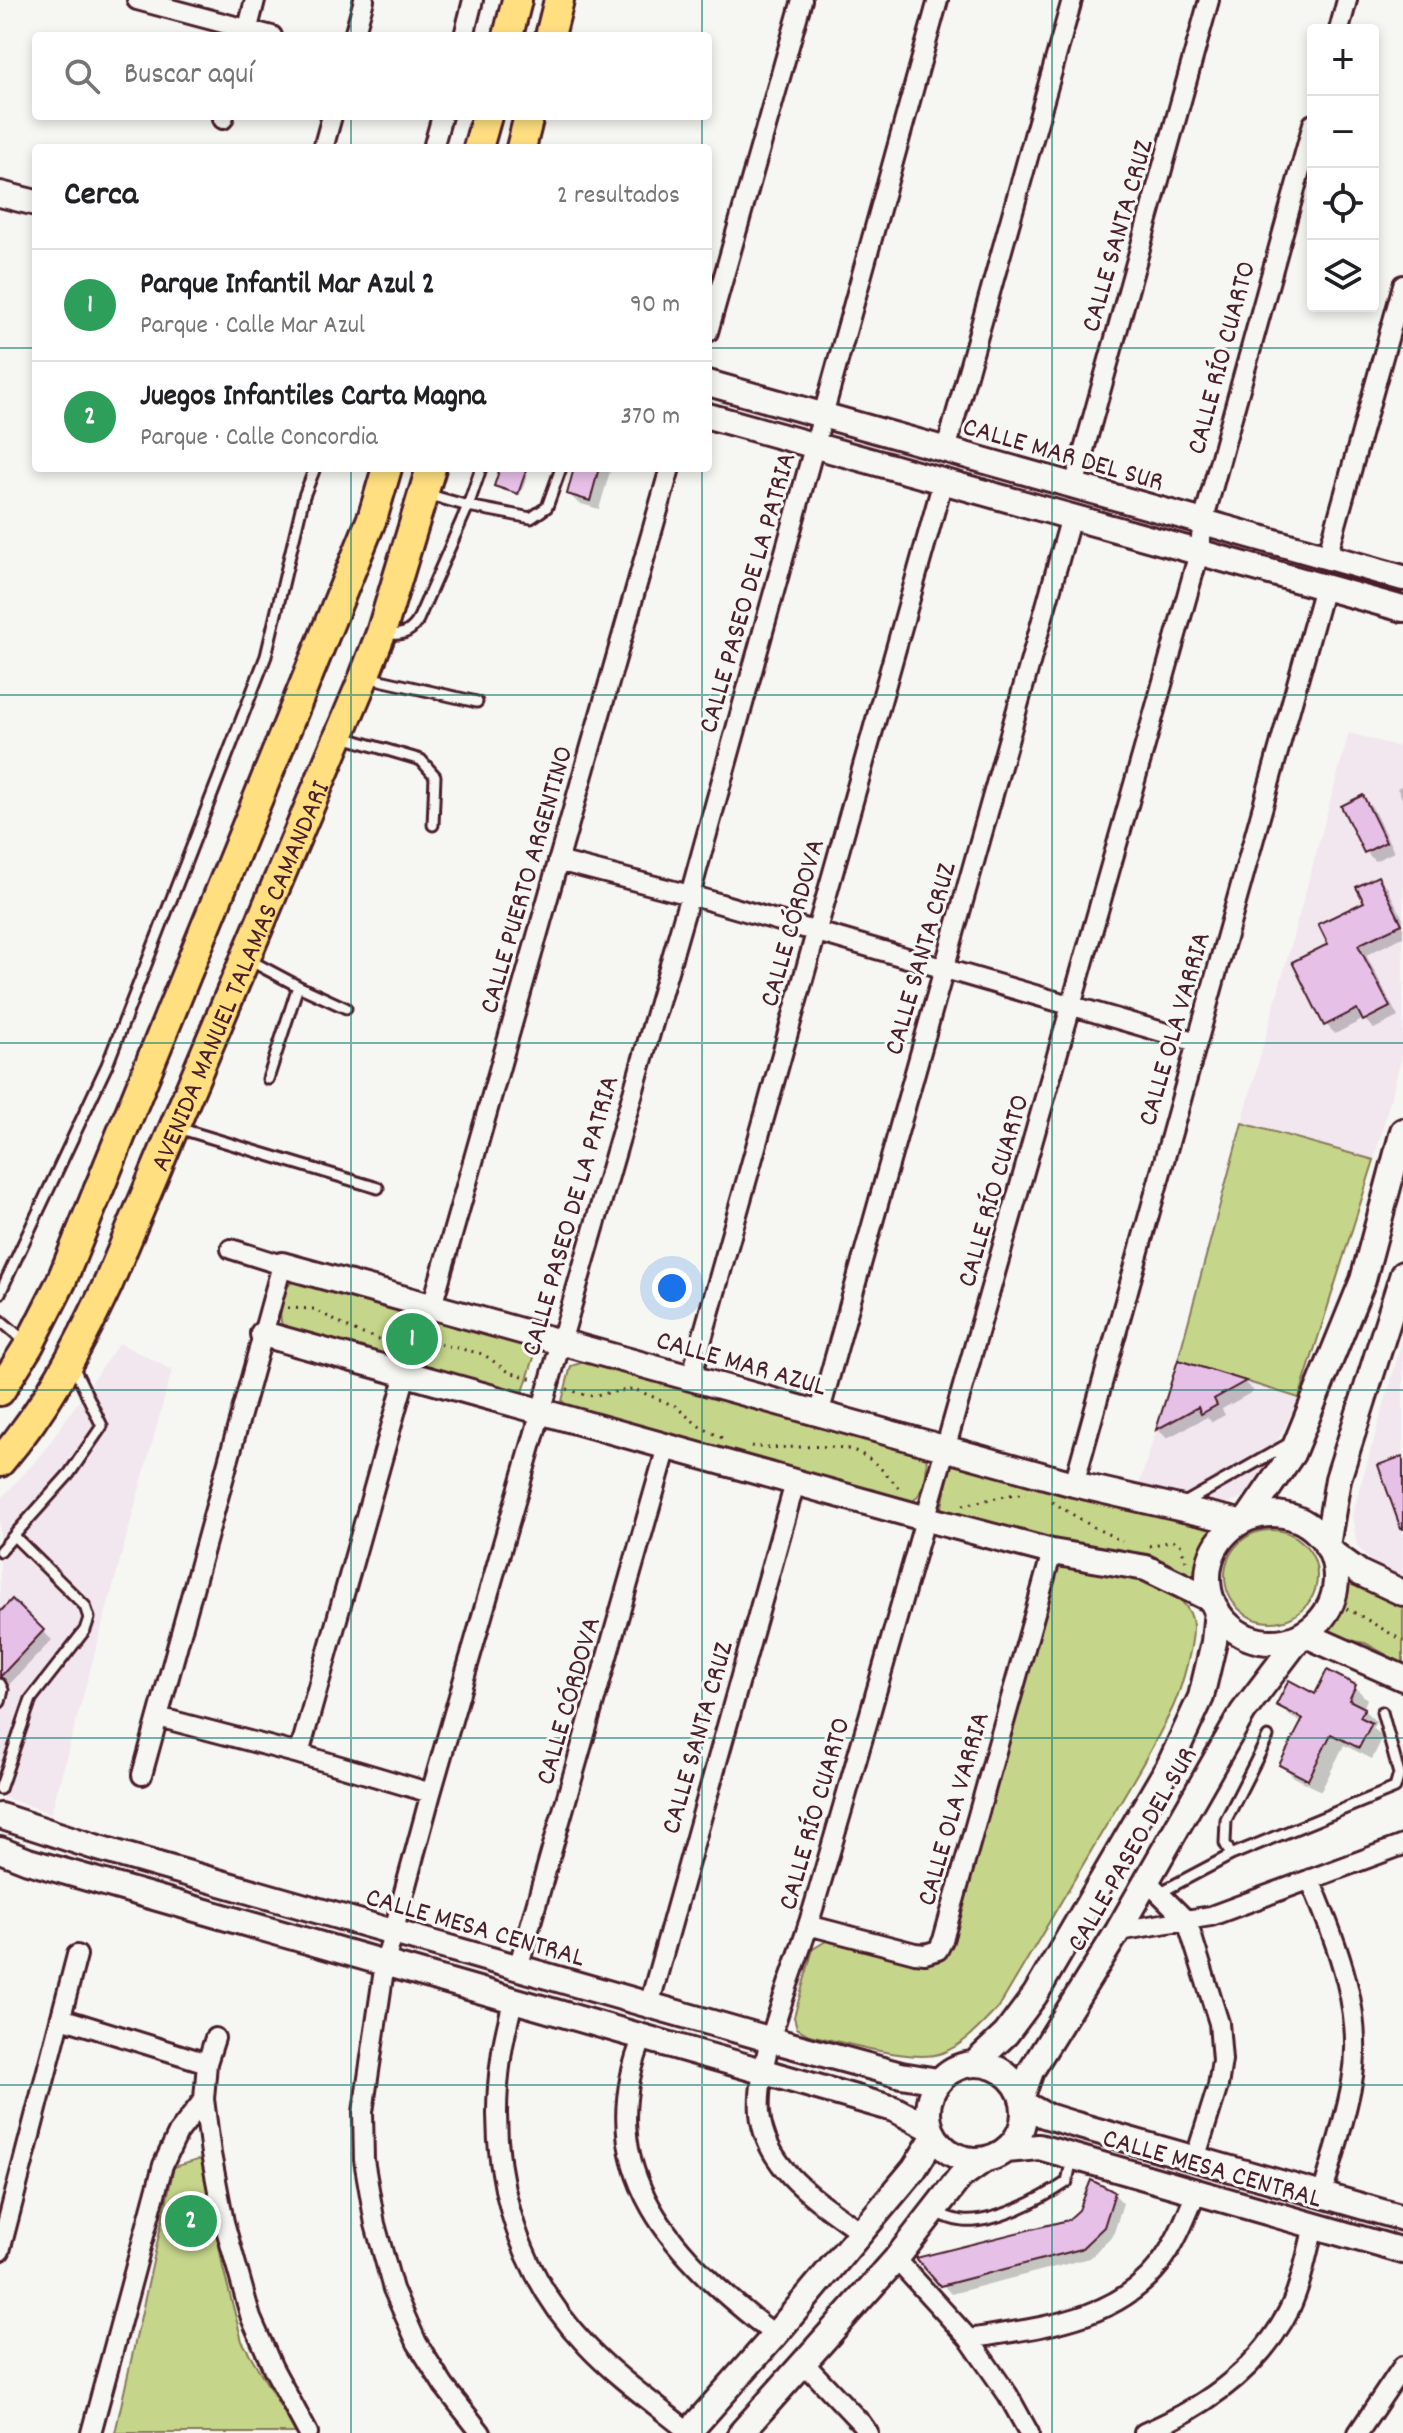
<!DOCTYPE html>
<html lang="es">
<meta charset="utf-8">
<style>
body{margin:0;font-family:Dekko,sans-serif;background:#f6f6f6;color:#202124}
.controls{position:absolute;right:24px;top:24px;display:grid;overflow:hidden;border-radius:8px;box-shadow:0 4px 12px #0003}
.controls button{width:72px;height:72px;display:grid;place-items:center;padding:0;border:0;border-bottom:2px solid #e0e0e0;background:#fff;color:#202124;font:40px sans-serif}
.you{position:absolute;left:672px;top:1288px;width:28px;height:28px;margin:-20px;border:6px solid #fff;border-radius:50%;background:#1a73e8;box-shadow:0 0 0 12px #1a73e833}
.badge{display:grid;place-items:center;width:52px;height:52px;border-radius:50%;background:#1f6fb2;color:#fff;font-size:26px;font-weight:700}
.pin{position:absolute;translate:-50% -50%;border:4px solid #fff;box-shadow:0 2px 8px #0006}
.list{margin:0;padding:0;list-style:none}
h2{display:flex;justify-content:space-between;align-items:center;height:104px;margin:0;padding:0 32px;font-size:34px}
h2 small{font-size:26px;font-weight:400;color:#757577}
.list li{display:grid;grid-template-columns:52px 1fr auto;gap:24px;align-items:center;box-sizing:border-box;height:112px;padding:0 32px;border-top:2px solid #e0e0e0}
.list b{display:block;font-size:30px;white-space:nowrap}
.list p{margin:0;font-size:26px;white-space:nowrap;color:#757577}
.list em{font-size:26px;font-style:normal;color:#757577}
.icon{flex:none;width:44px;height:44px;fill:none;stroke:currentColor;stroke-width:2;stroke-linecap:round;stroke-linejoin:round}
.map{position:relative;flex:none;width:1403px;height:2433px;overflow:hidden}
.search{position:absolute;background:#fff;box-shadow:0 4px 12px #0003;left:32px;top:32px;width:680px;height:88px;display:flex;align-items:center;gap:20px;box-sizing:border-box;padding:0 28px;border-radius:8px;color:#757577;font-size:30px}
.panel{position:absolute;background:#fff;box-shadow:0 4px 12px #0003;left:32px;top:144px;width:680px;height:328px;border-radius:8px}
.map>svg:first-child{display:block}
.built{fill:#f2e6ef}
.green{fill:#c5d58a;stroke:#887a5a;stroke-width:2}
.shadow{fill:#0003}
.building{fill:#e7c0e8;stroke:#4a1f2b;stroke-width:2}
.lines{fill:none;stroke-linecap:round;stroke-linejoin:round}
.lane-casing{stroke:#4a1f2b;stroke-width:15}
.street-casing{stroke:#4a1f2b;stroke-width:24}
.secondary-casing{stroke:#4a1f2b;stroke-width:30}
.primary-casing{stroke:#4a1f2b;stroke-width:34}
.path{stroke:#4a1f2b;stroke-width:3;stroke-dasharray:2 6;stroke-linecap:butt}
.lane{stroke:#f6f6f2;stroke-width:9}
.street{stroke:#f6f6f2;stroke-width:18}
.secondary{stroke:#f6f6f2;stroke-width:24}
.primary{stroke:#ffdf80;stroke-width:28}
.grid{fill:none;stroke:#0f766e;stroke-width:2;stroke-opacity:0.55}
.labels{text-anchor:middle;stroke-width:6;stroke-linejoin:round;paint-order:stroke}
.street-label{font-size:28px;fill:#4a1f2b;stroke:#f6f6f2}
</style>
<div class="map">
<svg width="1403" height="2433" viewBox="0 0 1403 2433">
<rect width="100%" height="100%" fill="#f6f6f2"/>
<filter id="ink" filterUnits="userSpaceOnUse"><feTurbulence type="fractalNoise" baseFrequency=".0125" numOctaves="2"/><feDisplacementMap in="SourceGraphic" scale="16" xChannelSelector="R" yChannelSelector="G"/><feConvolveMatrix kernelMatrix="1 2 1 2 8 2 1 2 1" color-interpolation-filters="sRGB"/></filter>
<g filter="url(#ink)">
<path class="built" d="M 1349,733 L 1403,748 L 1403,1052 L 1374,1160 L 1242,1123 Z
M 1403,1339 L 1403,1577 L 1371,1562 L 1357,1545 L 1352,1515 Z
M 119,1343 L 172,1370 L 51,1813 L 0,1796 L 0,1500 L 42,1454 Z
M 1178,1360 L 1299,1398 L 1256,1484 L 1243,1497 L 1225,1504 L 1200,1506 L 1138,1488 Z"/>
<path class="green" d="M 1242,1123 L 1374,1160 L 1299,1398 L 1178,1360 Z
M 297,1278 L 537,1348 L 523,1392 L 283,1329 C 277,1311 280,1289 297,1278 Z
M 590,1360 L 920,1452 L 926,1456 C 929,1473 923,1500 905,1505 L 571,1410 L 562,1401 L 571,1366 Z
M 952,1460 L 1223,1530 L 1207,1543 L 1195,1582 L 941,1511 Z
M1225 1576a46 46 0 1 1 92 0a46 46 0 1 1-92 0Z
M 1083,1565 C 1113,1569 1183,1583 1192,1619 C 1197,1637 1181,1689 1173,1707 C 1153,1749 1128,1789 1104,1829 C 1069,1888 1034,1947 999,2007 C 981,2025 966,2044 942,2053 C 913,2064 841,2041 809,2035 L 797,2028 L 794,2017 L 813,1949 L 831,1938 L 916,1964 L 938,1959 L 953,1944 L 1057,1568 Z
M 1349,1576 L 1403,1603 L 1403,1664 L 1365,1643 L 1325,1636 C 1340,1616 1347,1601 1349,1576 Z
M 204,2158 L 223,2268 L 242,2341 L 296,2433 L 115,2433 L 174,2167 Z"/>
<path class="shadow" d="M 502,468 L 511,468 L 528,475 L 520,495 L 499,487 Z
M 576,468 L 611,468 L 599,509 L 578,503 L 569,494 Z
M 1403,785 L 1403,800 L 1397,788 Z
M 1362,798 L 1372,807 L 1394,852 L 1375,861 L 1366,852 L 1344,807 Z
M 1378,878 L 1387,887 L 1403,919 L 1403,937 L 1366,955 L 1398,1017 L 1374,1029 L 1364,1019 L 1335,1034 L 1326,1024 L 1331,945 L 1366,902 Z
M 1179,1362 L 1245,1383 L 1254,1391 L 1222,1409 L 1225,1415 L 1212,1422 L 1207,1417 L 1167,1438 L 1158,1430 Z
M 12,1602 L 52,1640 L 0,1694 L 0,1614 Z
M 1355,1687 L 1367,1699 L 1363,1709 L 1376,1722 L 1373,1728 L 1383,1737 L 1372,1759 L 1344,1745 L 1321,1791 L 1294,1777 L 1282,1765 L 1303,1723 L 1291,1717 L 1278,1705 Z
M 1114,2194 L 1123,2203 L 1113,2236 L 1090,2258 L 951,2294 L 942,2284 L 1069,2222 Z"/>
<path class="building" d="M 500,468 L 517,468 L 526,471 L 518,494 L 494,486 Z
M 574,468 L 599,468 L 590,501 L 567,494 Z
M 1363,795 L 1386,842 L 1364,853 L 1341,806 Z
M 1378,876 L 1402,924 L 1358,945 L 1390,1007 L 1363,1021 L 1357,1009 L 1324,1026 L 1292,962 L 1328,944 L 1318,924 L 1364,902 L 1356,887 Z
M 1178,1360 L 1246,1381 L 1214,1399 L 1217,1405 L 1201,1414 L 1198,1407 L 1156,1430 Z
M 1403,1456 L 1403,1529 L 1401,1529 L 1378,1465 Z
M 12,1599 L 44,1630 L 0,1677 L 0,1612 Z
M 1327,1670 L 1356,1685 L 1349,1700 L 1365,1708 L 1360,1717 L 1372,1723 L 1359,1748 L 1331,1734 L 1308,1780 L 1279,1765 L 1303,1719 L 1276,1705 L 1289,1680 L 1315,1694 Z
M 1091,2180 L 1115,2192 L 1104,2227 L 1081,2249 L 940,2286 L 916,2258 L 1068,2220 L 1079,2210 Z"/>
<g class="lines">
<defs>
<path id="lane" d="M 426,494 L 468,506 L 531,518 L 547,507 L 561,468
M 384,634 C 400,635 408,635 417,622 L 468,506 L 481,468
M 367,677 L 477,702
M 343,737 L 421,760 L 435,776 L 433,825
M 249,960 L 298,986 L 268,1079
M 298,986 L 346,1008
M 178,1128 L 378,1188
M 0,1293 L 107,1065 L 266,656 L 304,496 L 315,468
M 0,1320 L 27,1343
M 1181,1505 L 1290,1443
M 0,1551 L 69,1474 L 102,1426 L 73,1366
M 0,1684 L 3,1690 L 0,1702
M 0,1789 L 31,1699 L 85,1630 L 89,1618 L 85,1606 L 14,1536
M 1231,1855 L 1225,1843 L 1226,1820 L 1268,1737
M 1161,1892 L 1231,1855 L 1395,1788 L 1399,1774 L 1382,1712
M 934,2211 C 944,2216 952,2220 963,2221 C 994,2224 1042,2199 1067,2182 L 1072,2158"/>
<path id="street" d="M 137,0 L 272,36
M 1339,30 L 1347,0
M 246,36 L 255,0
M 354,36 L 364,0
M 464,36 L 473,0
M 223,119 L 224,116
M 324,145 L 332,116
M 433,148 L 442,116
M 708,332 L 802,0
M 946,450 L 1072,0
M 1074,486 L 1209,0
M 1327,557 L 1403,285
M 558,861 L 690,895 L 1197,1042
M 432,1306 L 670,468
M 691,1378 L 943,481
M 819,1414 L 1071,517
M 1074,1484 L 1324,587
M 158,1717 L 299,1754 L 431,1793
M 299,1754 L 406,1374
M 142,1775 L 282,1265 L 231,1249
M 1310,1879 C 1336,1943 1365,2011 1352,2082 C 1345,2120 1333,2158 1322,2195
M 1147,1881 L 1187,1921 L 1219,2023 L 1222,2060 L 1218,2086 L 1195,2159
M 808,1925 L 915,1953 L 925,1954 L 938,1950 L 943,1940 L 1052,1552
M 1118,1931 L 1211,1916 L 1403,1845
M 518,1968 L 667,1447
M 513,2000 C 509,2020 503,2040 501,2059 C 486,2163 514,2270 587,2346 C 617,2378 655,2404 689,2432
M 649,2005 L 795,1483
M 61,2018 L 207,2063
M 643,2037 C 588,2172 676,2259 775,2335
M 215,2038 L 207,2063 L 204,2099 L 211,2154 L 224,2222 L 251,2318 L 273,2368 L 308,2433
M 861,2232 C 820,2202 765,2170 760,2113 C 756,2062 790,1982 806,1932 C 828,1861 848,1788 869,1717 C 982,1329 1090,941 1199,553 L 1203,522 L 1313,124
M 0,2251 L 77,1955
M 896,2259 L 969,2339 L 1008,2395 L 1029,2433
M 969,2339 C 1037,2327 1114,2323 1160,2264 C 1176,2243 1186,2217 1196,2193
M 803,2362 L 861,2423 L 868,2433
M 91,2433 L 163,2165 L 178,2133 L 204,2099
M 481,2433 L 444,2386 L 417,2343 L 393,2289 L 375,2224 L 364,2160 L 363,2112 L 385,1963 L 431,1793 L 690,895 L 938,0
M 1144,2433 C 1205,2407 1260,2369 1290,2308 C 1302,2282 1307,2253 1314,2226
M 1358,2433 L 1403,2366"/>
<path id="secondary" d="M 0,194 L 36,203
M 708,383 L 1403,578
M 708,416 L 1403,609
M 282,1265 L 1074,1484 L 1240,1522
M 263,1334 L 927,1519 L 1052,1552 L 1146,1568 L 1212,1600
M1208 1578a64 64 0 1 1 128 0a64 64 0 1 1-128 0Z
M 1248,1518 L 1292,1454 L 1363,1280 L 1403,1131
M 1327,1546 L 1338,1479 L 1403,1274
M 1331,1552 L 1360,1573 L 1403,1593
M 1304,1634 L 1403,1678
M 0,1816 L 95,1847 L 772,2040 L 901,2075 L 938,2081
M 0,1850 L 28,1861 L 894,2109 L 930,2128
M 975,2063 L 1006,2034 L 1035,1995 L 1170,1764 L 1201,1697 L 1214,1642 L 1217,1610
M928 2112a48 48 0 1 1 96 0a48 48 0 1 1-96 0Z
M 1022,2096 L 1031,2071 L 1118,1931 L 1243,1712 L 1300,1637
M 1024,2104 L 1044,2115 L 1073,2124 L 1403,2218
M 1006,2150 L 1039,2147 L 1403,2251
M 688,2433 L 775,2335 L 914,2169 L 934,2137
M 741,2433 L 896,2259 L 960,2177 L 984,2160"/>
<g id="primary">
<path d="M 508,36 L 517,0"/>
<path d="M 550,36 L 559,0"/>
<path d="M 478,148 L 487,116"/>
<path d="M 521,148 L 529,116"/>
<path d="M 0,1391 L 29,1345 L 61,1282 L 373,516 L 387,468"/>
<path id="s1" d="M 0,1462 C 46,1408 78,1348 108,1284 L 364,677 L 381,633 L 431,468"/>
</g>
</defs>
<use href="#lane" class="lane-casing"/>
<use href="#street" class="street-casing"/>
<use href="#secondary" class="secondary-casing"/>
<use href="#primary" class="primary-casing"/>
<path class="path" d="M 288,1308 L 314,1309 L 352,1330 L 388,1343 L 439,1344 L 483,1354 L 509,1372 L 533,1379
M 567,1389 L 588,1396 L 634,1389 L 675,1406 L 699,1426 L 724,1439
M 751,1446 C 781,1451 833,1441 857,1452 C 875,1460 887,1475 900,1489
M 1052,1502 L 1095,1528 L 1122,1541
M 963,1505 L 1015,1494 L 1026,1494
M 1149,1546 L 1172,1541 L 1180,1544 L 1187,1563
M 1332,1602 L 1359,1615 L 1403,1641"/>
<use href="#lane" class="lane"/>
<use href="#street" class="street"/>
<use href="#secondary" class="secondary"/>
<use href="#primary" class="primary"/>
</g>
</g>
<path class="grid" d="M 351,0 L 351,36M 702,0 L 702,36M 1052,0 L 1052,2433M 351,116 L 351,148M 702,116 L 702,148M 0,348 L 36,348M 708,348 L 1403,348M 351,468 L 351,2433M 702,468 L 702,2433M 0,695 L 1403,695M 0,1043 L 1403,1043M 0,1390 L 1403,1390M 0,1738 L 1403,1738M 0,2085 L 1403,2085"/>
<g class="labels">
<g class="street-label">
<text transform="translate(1115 235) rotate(-74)" y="10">CALLE SANTA CRUZ</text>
<text transform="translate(1219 357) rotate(-75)" y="10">CALLE RÍO CUARTO</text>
<text transform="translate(1064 452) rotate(16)" y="10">CALLE MAR DEL SUR</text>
<text transform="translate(745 592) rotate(-74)" y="10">CALLE PASEO DE LA PATRIA</text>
<text transform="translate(524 879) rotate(-74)" y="10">CALLE PUERTO ARGENTINO</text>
<text transform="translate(790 922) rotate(-74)" y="10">CALLE CÓRDOVA</text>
<text transform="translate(918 958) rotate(-74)" y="10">CALLE SANTA CRUZ</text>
<text dy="10" stroke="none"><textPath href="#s1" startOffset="544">AVENIDA MANUEL TALAMAS CAMANDARI</textPath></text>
<text transform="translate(1172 1028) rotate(-74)" y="10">CALLE OLA VARRIA</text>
<text transform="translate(991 1190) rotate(-74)" y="10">CALLE RÍO CUARTO</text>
<text transform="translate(568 1215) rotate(-74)" y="10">CALLE PASEO DE LA PATRIA</text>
<text transform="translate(742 1361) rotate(16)" y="10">CALLE MAR AZUL</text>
<text transform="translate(566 1700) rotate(-74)" y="10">CALLE CÓRDOVA</text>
<text transform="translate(695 1737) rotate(-74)" y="10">CALLE SANTA CRUZ</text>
<text transform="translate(951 1808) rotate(-74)" y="10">CALLE OLA VARRIA</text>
<text transform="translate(812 1813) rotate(-74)" y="10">CALLE RÍO CUARTO</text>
<text transform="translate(1130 1848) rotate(-60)" y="10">CALLE PASEO DEL SUR</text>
<text transform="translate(476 1925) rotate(16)" y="10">CALLE MESA CENTRAL</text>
<text transform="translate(1213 2166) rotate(16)" y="10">CALLE MESA CENTRAL</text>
</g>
</g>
</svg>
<div class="controls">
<button>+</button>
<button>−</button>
<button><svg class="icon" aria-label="locate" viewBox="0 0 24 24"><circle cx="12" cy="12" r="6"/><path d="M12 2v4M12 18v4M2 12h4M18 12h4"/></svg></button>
<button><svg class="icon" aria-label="layers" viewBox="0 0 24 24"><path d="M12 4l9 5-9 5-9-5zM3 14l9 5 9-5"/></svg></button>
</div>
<div class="you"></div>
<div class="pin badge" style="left:412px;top:1339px;background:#2e9e5b">1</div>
<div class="pin badge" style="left:191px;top:2221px;background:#2e9e5b">2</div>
<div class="search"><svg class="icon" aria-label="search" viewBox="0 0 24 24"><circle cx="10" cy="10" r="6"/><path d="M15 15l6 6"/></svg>Buscar aquí</div>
<section class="panel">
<h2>Cerca<small>2 resultados</small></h2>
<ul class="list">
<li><span class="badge" style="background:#2e9e5b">1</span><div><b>Parque Infantil Mar Azul 2</b><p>Parque · Calle Mar Azul</p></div><em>90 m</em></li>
<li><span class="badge" style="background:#2e9e5b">2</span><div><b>Juegos Infantiles Carta Magna</b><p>Parque · Calle Concordia</p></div><em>370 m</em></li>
</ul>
</section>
</div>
